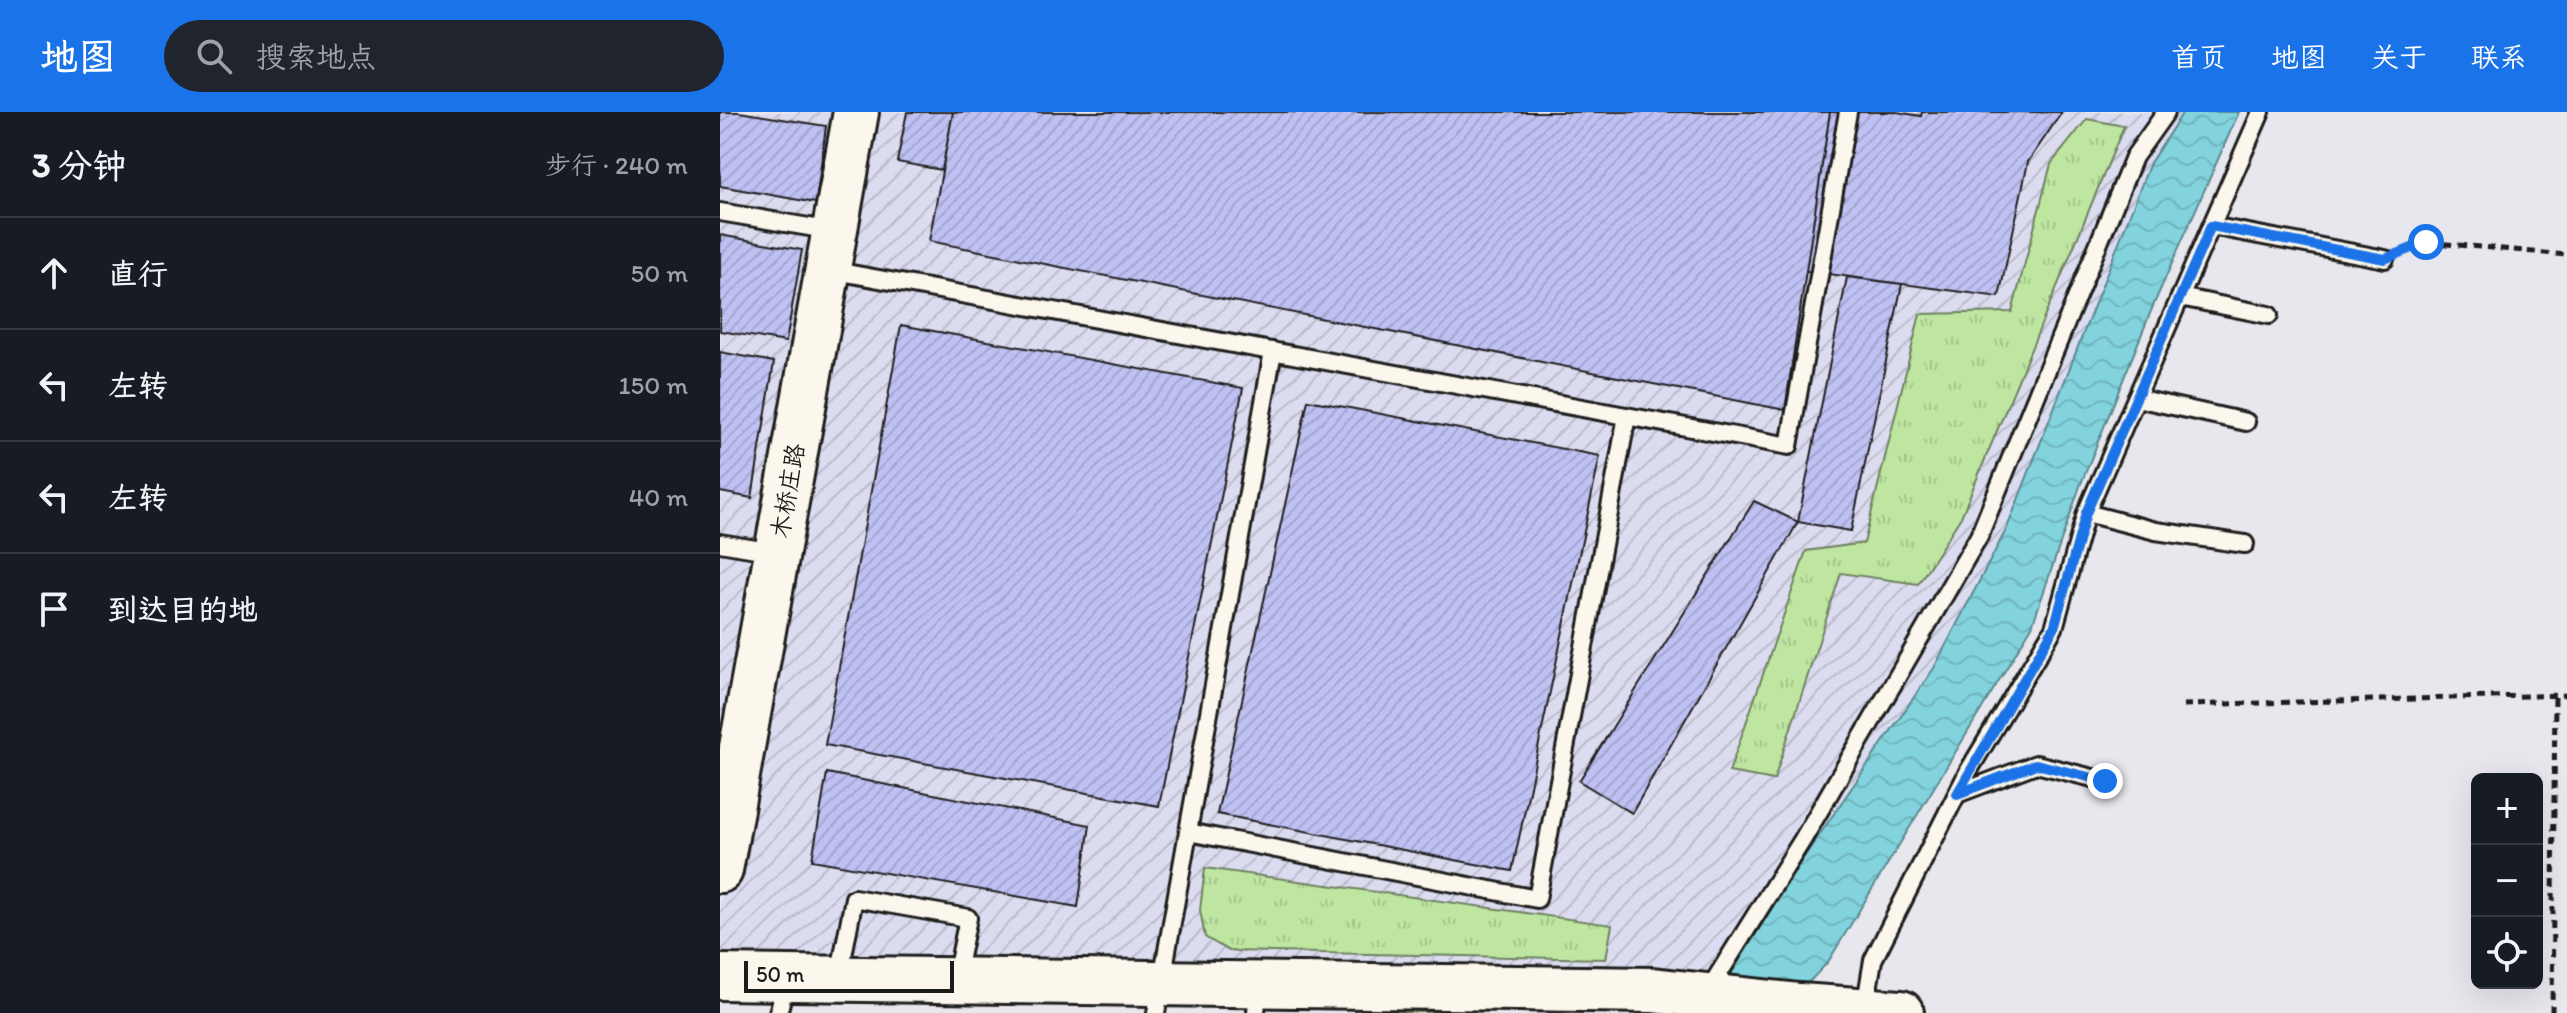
<!DOCTYPE html>
<html lang="zh">
<meta charset="utf-8">
<style>
body{margin:0;font-family:Itim,"LXGW WenKai TC",sans-serif;background:#20242c;color:#f1f3f6}
.controls{position:absolute;right:24px;bottom:24px;display:grid;overflow:hidden;border-radius:12px;box-shadow:0 8px 32px #0002}
.controls button{width:72px;height:72px;display:grid;place-items:center;padding:0;border:0;border-bottom:2px solid #363941;background:#171b24;color:#f1f3f6;font:40px sans-serif}
.scale{position:absolute;left:24px;bottom:20px;width:210px;box-sizing:border-box;padding-left:8px;border:4px solid #1c1c1c;border-top:0;font-size:22px;line-height:28px;white-space:nowrap;color:#1c1c1c;-webkit-text-stroke:6px #fbf7ec;paint-order:stroke}
.stop{position:absolute;width:24px;height:24px;margin:-18px;border:6px solid #1a73e8;border-radius:50%;background:#fff}
.stop.end{background:#1a73e8;border-color:#fff;box-shadow:0 2px 8px #0008}
.list{margin:0;padding:0;list-style:none}
h2{display:flex;justify-content:space-between;align-items:center;height:104px;margin:0;padding:0 32px;font-size:34px}
h2 small{font-size:26px;font-weight:400;color:#9ea1a6}
.list li{display:grid;grid-template-columns:52px 1fr auto;gap:24px;align-items:center;box-sizing:border-box;height:112px;padding:0 32px;border-top:2px solid #363941}
.list b{display:block;font-size:30px;white-space:nowrap}
.list em{font-size:26px;font-style:normal;color:#9ea1a6}
.icon{flex:none;width:44px;height:44px;fill:none;stroke:currentColor;stroke-width:2;stroke-linecap:round;stroke-linejoin:round}
.map{position:relative;flex:none;width:1847px;height:901px;overflow:hidden}
header{display:flex;align-items:center;gap:48px;box-sizing:border-box;height:112px;padding:0 40px;background:#1a73e8;color:#fff}
header strong{font-size:38px}
nav{display:flex;gap:44px;margin-inline-start:auto;font-size:28px}
.search{width:560px;height:72px;background:#20242c;display:flex;align-items:center;gap:20px;box-sizing:border-box;padding:0 28px;border-radius:44px;color:#9ea1a6;font-size:30px}
main{display:flex}
aside{flex:1;background:#171b24}
.map>svg:first-child{display:block}
.industrial{fill:url(#industrial-furrows)}
.grass{fill:url(#grass-tufts);stroke:#6d815e;stroke-width:2}
.water{fill:url(#water-waves);stroke:#598a90;stroke-width:2}
.building{fill:url(#building-hatch);stroke:#1c1c1c;stroke-width:2}
.lines{fill:none;stroke-linecap:round;stroke-linejoin:round}
.lane-casing{stroke:#1c1c1c;stroke-width:22}
.secondary-casing{stroke:#1c1c1c;stroke-width:50}
.path{stroke:#1c1c1c;stroke-width:5;stroke-dasharray:8 6;stroke-linecap:butt}
.lane{stroke:#fbf7ec;stroke-width:16}
.secondary{stroke:#fbf7ec;stroke-width:44}
.route{stroke:#1a73e8;stroke-width:10}
.labels{text-anchor:middle;stroke-width:7;stroke-linejoin:round;paint-order:stroke}
.street-label{font-size:24px;fill:#1c1c1c;stroke:#fbf7ec}
</style>
<header>
<strong>地图</strong>
<div class="search"><svg class="icon" aria-label="search" viewBox="0 0 24 24"><circle cx="10" cy="10" r="6"/><path d="M15 15l6 6"/></svg>搜索地点</div>
<nav><a>首页</a><a>地图</a><a>关于</a><a>联系</a></nav>
</header>
<main>
<aside>
<h2>3 分钟<small>步行 · 240 m</small></h2>
<ul class="list">
<li><svg class="icon" aria-label="ahead" viewBox="0 0 24 24"><path d="M12 20V5M6 11l6-6 6 6"/></svg><div><b>直行</b></div><em>50 m</em></li>
<li><svg class="icon" aria-label="left" viewBox="0 0 24 24"><path d="M17 20v-9H6M10 6l-5 5 5 5"/></svg><div><b>左转</b></div><em>150 m</em></li>
<li><svg class="icon" aria-label="left" viewBox="0 0 24 24"><path d="M17 20v-9H6M10 6l-5 5 5 5"/></svg><div><b>左转</b></div><em>40 m</em></li>
<li><svg class="icon" aria-label="arrive" viewBox="0 0 24 24"><path d="M6 21V4h12l-3 4 3 4H6"/></svg><div><b>到达目的地</b></div></li>
</ul>
</aside>
<div class="map">
<svg width="1847" height="901" viewBox="0 0 1847 901">
<defs>
<pattern id="industrial-furrows" width="10" height="10" patternUnits="userSpaceOnUse" patternTransform="scale(2)"><rect width="10" height="10" fill="#dcdcf0"/><path d="M-1 1l2-2M0 10L10 0M9 11l2-2" fill="none" stroke="#bcbccd"/></pattern>
<pattern id="grass-tufts" width="24" height="20" patternUnits="userSpaceOnUse" patternTransform="scale(2)"><rect width="24" height="20" fill="#bee6a1"/><path d="M3 7l-1-3M5 7V3M7 7l1-3M15 17l-1-3M17 17v-4M19 17l1-3" fill="none" stroke="#a3c58a"/></pattern>
<pattern id="water-waves" width="16" height="10" patternUnits="userSpaceOnUse" patternTransform="scale(2)"><rect width="16" height="10" fill="#82d3dd"/><path d="M0 5q4-4 8 0t8 0" fill="none" stroke="#70b5bd"/></pattern>
<pattern id="building-hatch" width="6" height="6" patternUnits="userSpaceOnUse" patternTransform="scale(2)"><rect width="6" height="6" fill="#bfc1f3"/><path d="M-1 1l2-2M0 6l6-6M5 7l2-2" fill="none" stroke="#a4a5d0"/></pattern>
</defs>
<rect width="100%" height="100%" fill="#e9e7ee"/>
<filter id="ink" filterUnits="userSpaceOnUse"><feTurbulence type="fractalNoise" baseFrequency=".0125" numOctaves="2"/><feDisplacementMap in="SourceGraphic" scale="16" xChannelSelector="R" yChannelSelector="G"/><feConvolveMatrix kernelMatrix="1 2 1 2 8 2 1 2 1" color-interpolation-filters="sRGB"/></filter>
<g filter="url(#ink)">
<path class="industrial" d="M 0,0 L 1494,0 L 1273,490 L 1025,870 L 909,857 L 0,842 Z"/>
<path class="grass" d="M 1367,7 L 1404,14 L 1241,405 L 1198,472 L 1121,461 L 1054,668 L 1009,660 L 1086,439 L 1144,431 L 1200,202 L 1292,200 L 1331,52 Z
M 485,756 L 892,813 L 886,847 L 509,839 L 485,825 L 480,798 Z
M 635,892 L 785,899 L 634,901 Z"/>
<path class="water" d="M 1463,0 L 1519,0 L 1433,194 L 1360,374 L 1312,514 L 1108,850 L 1060,901 L 987,901 L 1078,754 L 1214,556 L 1287,416 L 1430,51 Z"/>
<path class="building" d="M 0,0 L 19,0 L 106,14 L 96,91 L 0,74 Z
M 187,0 L 233,0 L 222,58 L 177,50 Z
M 233,0 L 1110,0 L 1065,298 L 209,129 Z
M 1110,0 L 1177,0 L 1201,4 L 1202,0 L 1342,0 L 1308,50 L 1279,185 L 1086,159 Z
M 0,123 L 82,138 L 66,230 L 0,219 Z
M 1127,165 L 1182,172 L 1131,419 L 1078,410 Z
M 181,213 L 523,276 L 439,694 L 105,633 Z
M 0,240 L 54,250 L 32,386 L 0,380 Z
M 588,288 L 880,344 L 792,759 L 497,702 Z
M 1034,389 L 1078,410 L 912,701 L 859,669 Z
M 107,661 L 370,713 L 358,795 L 92,748 Z"/>
<g class="lines">
<defs>
<path id="lane" d="M 0,100 L 113,119
M 1491,114 L 1665,147
M 110,158 L 1069,334 L 1128,0
M 1460,185 L 1549,203
M 1416,286 L 1526,310
M 1366,401 L 1436,419 L 1525,432
M 0,431 L 54,440
M 1237,682 L 1316,652 L 1385,669
M 468,720 L 817,787 L 907,304
M 119,865 L 134,786 L 248,806 L 236,865
M 988,879 L 1083,727 L 1259,424 L 1414,45 L 1446,0
M 1145,896 L 1153,848 L 1249,658 L 1334,516 L 1366,401 L 1541,0
M 58,901 L 67,868
M 436,901 L 553,239
M 536,901 L 538,874"/>
<path id="secondary" d="M 0,758 L 136,0
M 0,865 L 932,878 L 1079,894 L 1181,901"/>
</defs>
<use href="#lane" class="lane-casing"/>
<use href="#secondary" class="secondary-casing"/>
<path class="path" d="M 1684,139 L 1706,130 L 1847,143
M 1463,593 L 1847,583
M 1832,901 L 1835,583"/>
<use href="#lane" class="lane"/>
<use href="#secondary" class="secondary"/>
</g>
</g>
<g class="lines" filter="url(#ink)">
<path class="route" d="M 1385,669 L 1316,652 L 1237,682 L 1334,516 L 1366,401 L 1491,114 L 1665,147 L 1706,130"/>
</g>
<g class="labels">
<g class="street-label">
<text transform="translate(68 379) rotate(-80)" y="8">木桥庄路</text>
</g>
</g>
</svg>
<div class="controls">
<button>+</button>
<button>−</button>
<button><svg class="icon" aria-label="locate" viewBox="0 0 24 24"><circle cx="12" cy="12" r="6"/><path d="M12 2v4M12 18v4M2 12h4M18 12h4"/></svg></button>
</div>
<div class="scale">50 m</div>
<div class="stop" style="left:1706px;top:130px"></div>
<div class="stop end" style="left:1385px;top:669px"></div>
</div>
</main>
